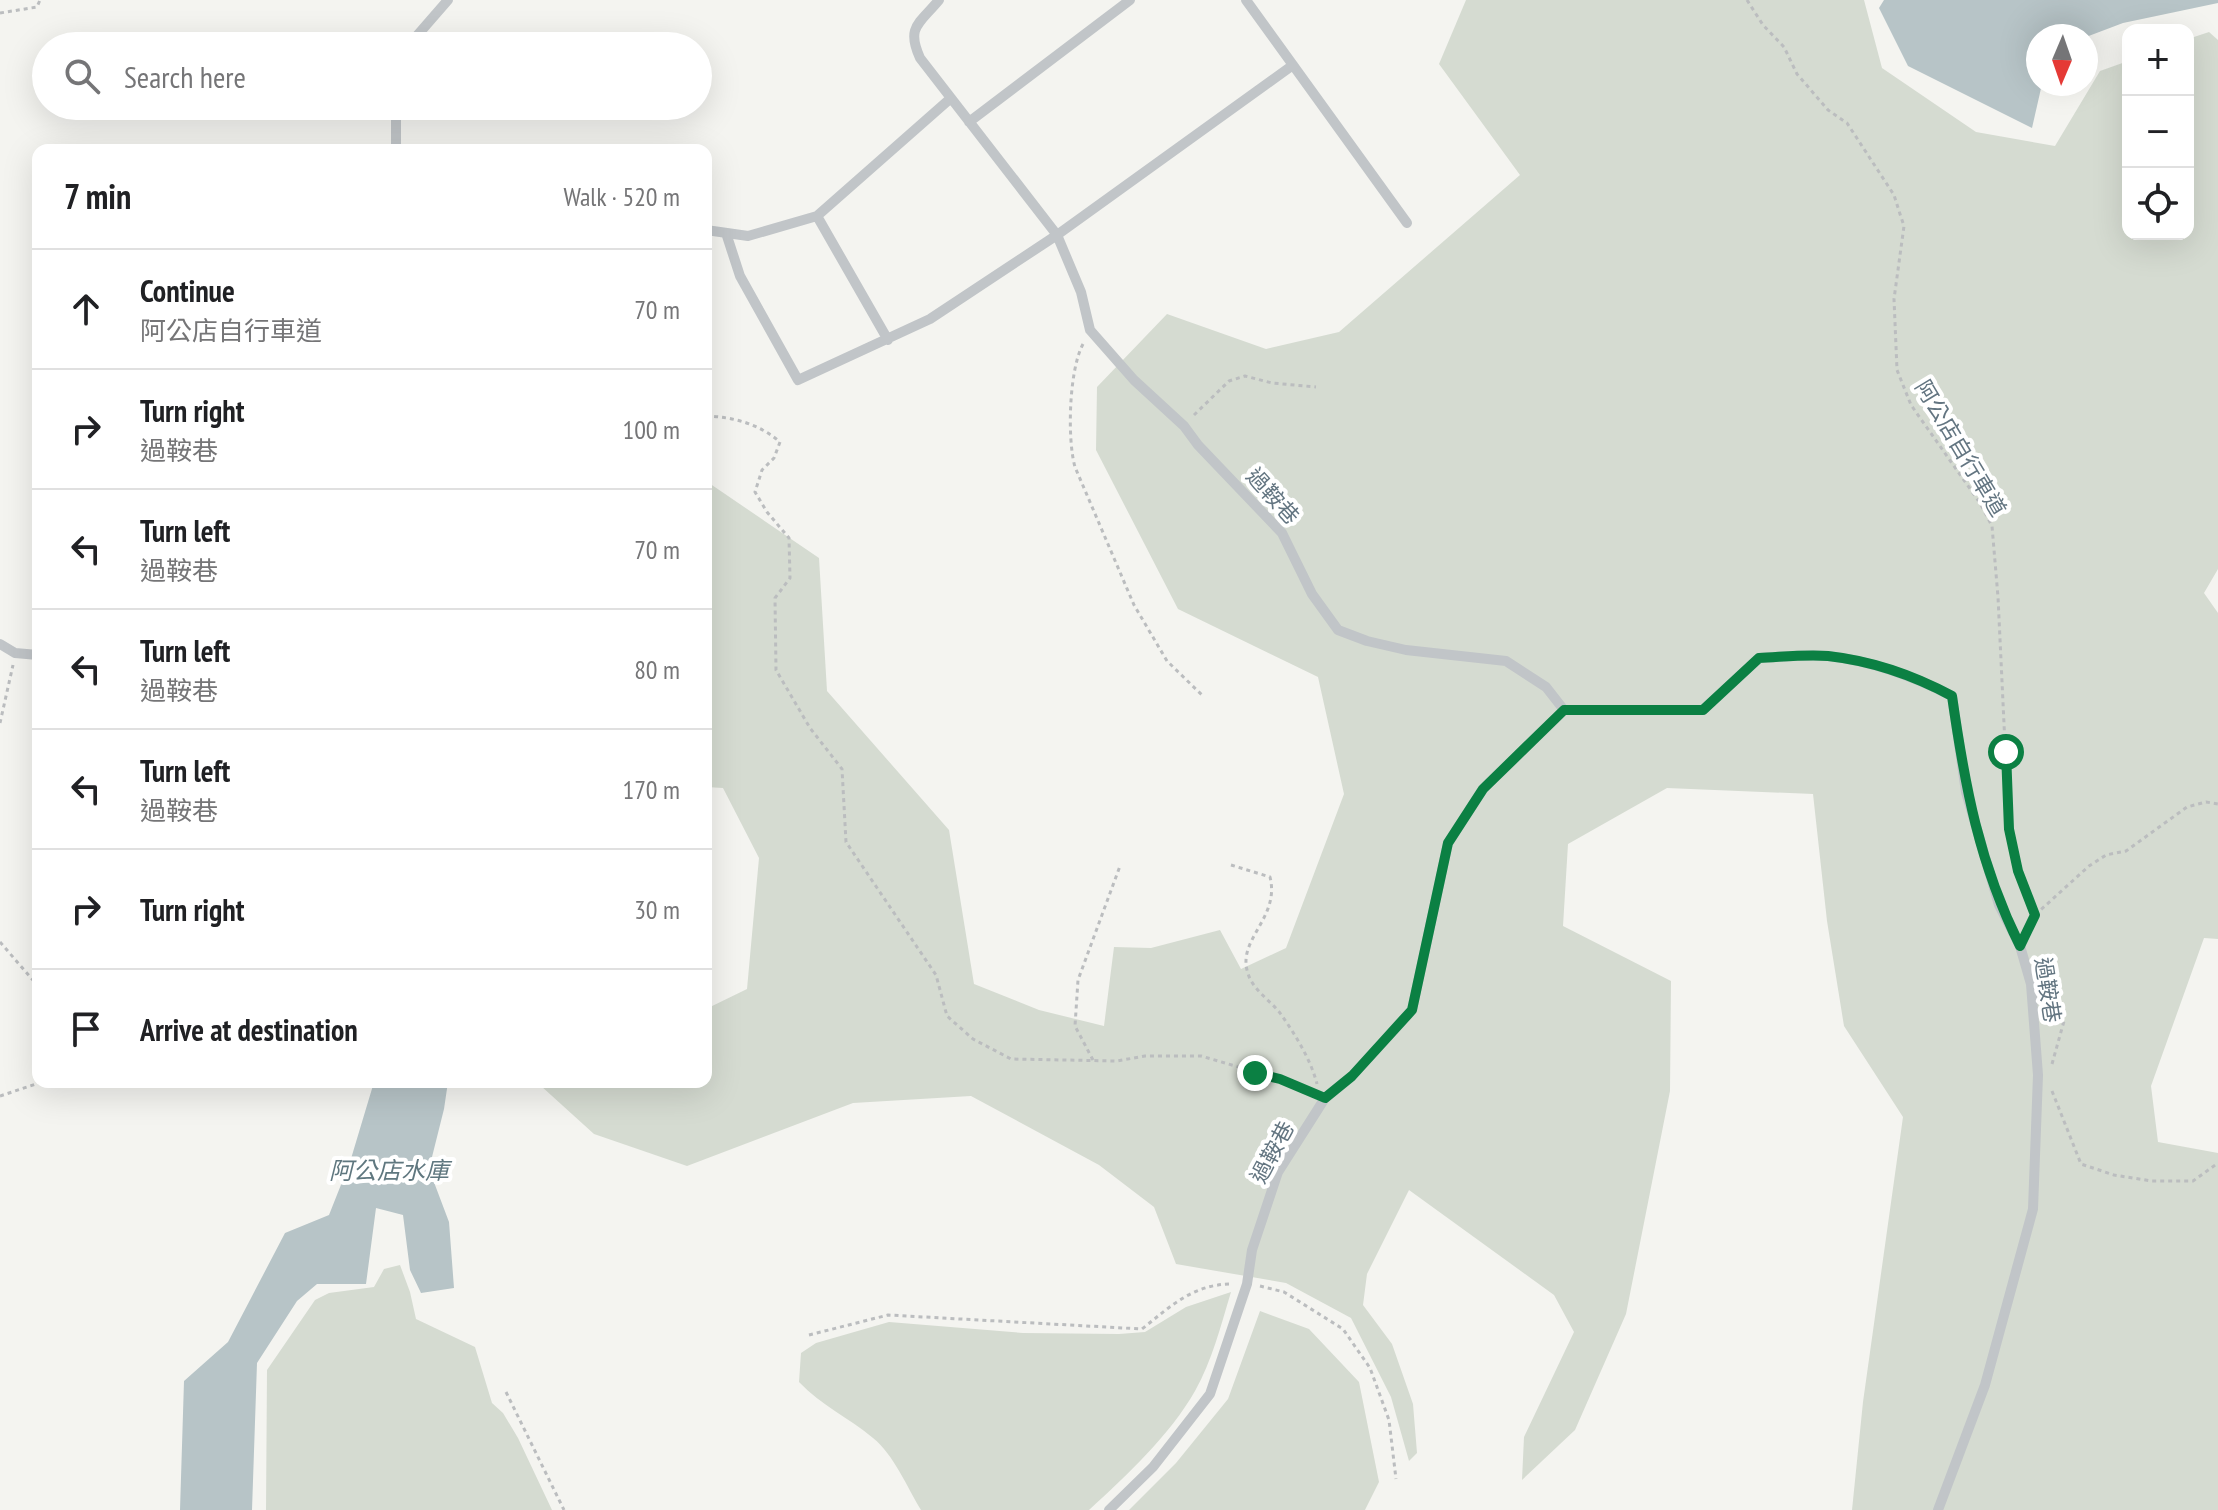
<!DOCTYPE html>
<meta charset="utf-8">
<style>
body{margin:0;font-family:"PT Sans Narrow","Noto Sans TC",sans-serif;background:#f6f6f6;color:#202124}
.controls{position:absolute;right:24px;top:24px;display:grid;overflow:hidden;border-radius:16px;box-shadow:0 8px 32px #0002}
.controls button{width:72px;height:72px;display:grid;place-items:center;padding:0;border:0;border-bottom:2px solid #e0e0e0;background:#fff;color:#202124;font:40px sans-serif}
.compass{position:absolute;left:2026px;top:24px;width:72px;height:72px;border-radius:50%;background:#fff;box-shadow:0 8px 32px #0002;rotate:182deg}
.stop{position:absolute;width:24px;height:24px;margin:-18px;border:6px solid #0b8043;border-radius:50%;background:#fff}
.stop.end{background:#0b8043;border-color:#fff;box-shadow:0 2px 8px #0008}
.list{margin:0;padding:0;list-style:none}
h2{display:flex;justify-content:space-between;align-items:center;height:104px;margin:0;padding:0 32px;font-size:34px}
h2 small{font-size:26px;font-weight:400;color:#757577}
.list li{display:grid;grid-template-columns:52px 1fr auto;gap:24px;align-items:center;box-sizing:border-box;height:120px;padding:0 32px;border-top:2px solid #e0e0e0}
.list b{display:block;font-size:30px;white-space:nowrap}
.list p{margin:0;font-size:26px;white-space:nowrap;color:#757577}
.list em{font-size:26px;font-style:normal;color:#757577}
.icon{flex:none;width:44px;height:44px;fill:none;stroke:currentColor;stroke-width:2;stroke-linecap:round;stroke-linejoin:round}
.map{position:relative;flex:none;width:2218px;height:1510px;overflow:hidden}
.search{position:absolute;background:#fff;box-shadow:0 8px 32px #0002;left:32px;top:32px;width:680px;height:88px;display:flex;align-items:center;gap:20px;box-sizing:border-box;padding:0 28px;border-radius:44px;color:#757577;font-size:30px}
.panel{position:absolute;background:#fff;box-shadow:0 8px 32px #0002;left:32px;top:144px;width:680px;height:944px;border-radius:16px}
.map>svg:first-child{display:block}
.green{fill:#d5dbd1}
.water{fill:#b7c4c7}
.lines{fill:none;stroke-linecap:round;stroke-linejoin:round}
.path{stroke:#bbbdbf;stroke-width:3;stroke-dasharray:4 4;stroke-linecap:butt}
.lane{stroke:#c1c5c8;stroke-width:10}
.route{stroke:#0b8043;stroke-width:10}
.labels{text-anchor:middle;stroke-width:8;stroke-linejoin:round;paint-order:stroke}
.street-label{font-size:22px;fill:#637581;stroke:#fff}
.water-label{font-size:24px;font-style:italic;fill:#5f777f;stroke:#fff}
</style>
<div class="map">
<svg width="2218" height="1510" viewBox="0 0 2218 1510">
<rect width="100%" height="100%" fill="#f4f4f0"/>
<path class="green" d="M 1466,0 L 1864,0 L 1882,68 L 1976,132 L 2055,146 L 2100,71 L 2128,61 L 2128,234 L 2188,234 L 2188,39 L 2209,32 L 2218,40 L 2218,569 L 2204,593 L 2218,613 L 2218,939 L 2204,938 L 2151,1086 L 2158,1142 L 2218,1153 L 2218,1510 L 1852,1510 L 1863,1402 L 1903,1117 L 1844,1026 L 1827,921 L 1813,794 L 1667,788 L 1568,844 L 1563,926 L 1671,981 L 1670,1091 L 1626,1314 L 1575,1430 L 1522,1480 L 1524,1437 L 1574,1332 L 1554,1295 L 1409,1190 L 1367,1274 L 1363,1305 L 1392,1344 L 1413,1404 L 1417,1453 L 1409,1461 L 1391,1397 L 1351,1318 L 1286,1283 L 1176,1264 L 1154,1207 L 1099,1165 L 971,1096 L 853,1103 L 687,1166 L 594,1134 L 541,1086 L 549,1082 L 706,1082 L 706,1009 L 747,989 L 759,858 L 723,788 L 706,787 L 706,481 L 819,558 L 827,691 L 949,830 L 974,984 L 1039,1010 L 1104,1026 L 1114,947 L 1151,948 L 1220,930 L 1241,969 L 1286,948 L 1344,794 L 1318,677 L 1178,609 L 1096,450 L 1097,387 L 1167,314 L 1266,349 L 1339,332 L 1520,175 L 1439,64 Z
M 400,1265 L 410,1292 L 416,1319 L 475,1347 L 492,1403 L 503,1413 L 518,1438 L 552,1510 L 266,1510 L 267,1370 L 315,1300 L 329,1293 L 374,1287 L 384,1269 Z
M 1231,1292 C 1221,1325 1212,1361 1195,1391 C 1170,1435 1126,1476 1089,1510 L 921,1510 C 907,1487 894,1455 873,1438 C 848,1417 822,1406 799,1382 L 801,1353 L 816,1343 L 889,1322 L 1023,1333 L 1119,1334 L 1145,1332 L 1186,1307 Z
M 1260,1311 L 1309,1329 L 1359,1382 L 1379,1482 L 1365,1510 L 1129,1510 L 1176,1463 L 1228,1399 Z"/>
<path class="water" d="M 1884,0 L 2218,0 L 2218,3 L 2123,23 L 2086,37 L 2038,36 L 2038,84 L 2042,84 L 2032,128 L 1908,66 L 1879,8 Z
M 374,1082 L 448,1082 L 444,1109 L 429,1169 L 449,1222 L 454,1288 L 421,1293 L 410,1270 L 403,1215 L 376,1208 L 366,1284 L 317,1284 L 297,1301 L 257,1363 L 252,1510 L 180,1510 L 184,1381 L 228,1342 L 285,1233 L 329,1215 L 350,1162 Z"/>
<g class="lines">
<path class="path" d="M 1747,0 L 1763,25 L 1784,47 L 1797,74 L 1828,110 L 1847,123 L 1894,195 L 1900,214 L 1904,226 L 1894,299 L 1897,370 L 1911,405 L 1980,503 L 1992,526 L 1998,597 L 2009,829 L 2018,871 L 2035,915
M 0,13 L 37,7 L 40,0
M 1083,344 C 1069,370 1067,439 1075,467 L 1134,605 L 1167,661 L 1204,697
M 1194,415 L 1229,381 L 1245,376 L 1272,383 L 1316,387
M 706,416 C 734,417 759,424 780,442 L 774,458 L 762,470 L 755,492 L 767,512 L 789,538 L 790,578 L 775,598 L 776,670 L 810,728 L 842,769 L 846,842 L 936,975 L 947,1016 L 973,1039 L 1011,1059 L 1117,1061 L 1145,1056 L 1201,1056 L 1280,1079 L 1314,1093
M 0,723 L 13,665
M 1231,865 L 1270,877 C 1280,917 1239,938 1247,970 C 1251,989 1269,999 1280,1013 C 1295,1034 1311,1060 1317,1084
M 2028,929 L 2035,915 L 2089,866 L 2106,855 L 2126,851 L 2187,807 L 2206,802 L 2218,804
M 0,942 L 38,986
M 2046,986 L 2064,1021 L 2052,1064
M 1093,1060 L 1075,1026 L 1078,980 L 1120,866
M 2052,1091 L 2081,1164 L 2114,1175 L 2152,1181 L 2193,1181 L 2218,1163
M 0,1096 L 42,1082
M 1260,1286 L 1284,1292 L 1343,1329 L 1370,1368 L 1389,1420 L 1396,1479
M 809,1335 L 888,1315 L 1142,1329 C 1171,1306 1193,1284 1232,1284
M 506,1392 L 564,1510"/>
<path class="lane" d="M 939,0 C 919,24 906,27 920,58 L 1057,235 L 1081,292 L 1090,330 L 1134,380 L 1184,426 L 1198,445 L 1282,533 L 1312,594 L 1338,630 L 1367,641 L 1406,650 L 1506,661 L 1546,687 L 1564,710 L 1703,710 L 1759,658 C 1782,657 1806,654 1828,656 C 1873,661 1913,676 1952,696 L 1966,792 L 1999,905 L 2020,946 L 2031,984 L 2038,1075 L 2033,1209 L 1985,1385 L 1938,1510
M 1246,0 L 1407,223
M 408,46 L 448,0
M 969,122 L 1130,0
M 396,150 L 396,106
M 817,216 L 888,340
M 706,230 L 748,236 L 817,216 L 951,98
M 726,233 L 740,276 L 798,380 L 930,319 L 1057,235 L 1293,65
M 0,644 L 15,653 L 38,655
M 1109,1510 L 1153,1467 L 1210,1394 L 1247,1284 L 1252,1250 L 1278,1172 L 1325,1098 L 1352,1076 L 1412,1010 L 1448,843 L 1483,789 L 1564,710"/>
</g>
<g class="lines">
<path class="route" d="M 1255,1073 L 1280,1079 L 1325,1098 L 1352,1076 L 1412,1010 L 1448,843 L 1483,789 L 1564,710 L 1703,710 L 1759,658 C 1782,657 1806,654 1828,656 C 1873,661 1913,675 1952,696 C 1965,787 1979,863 2020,946 L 2035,915 L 2018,871 L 2009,829 L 2006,752"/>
</g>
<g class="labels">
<g class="street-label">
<text transform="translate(1961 448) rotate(59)" y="8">阿公店自行車道</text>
<text transform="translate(1273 496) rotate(48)" y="8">過鞍巷</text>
<text transform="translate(2048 990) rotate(81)" y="8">過鞍巷</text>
<text transform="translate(1272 1152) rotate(-62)" y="8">過鞍巷</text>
</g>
<g class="water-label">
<text x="389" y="1179">阿公店水庫</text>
</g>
</g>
</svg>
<div class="controls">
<button>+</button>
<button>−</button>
<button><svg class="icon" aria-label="locate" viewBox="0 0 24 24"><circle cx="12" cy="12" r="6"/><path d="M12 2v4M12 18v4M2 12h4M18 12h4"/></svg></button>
</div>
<svg class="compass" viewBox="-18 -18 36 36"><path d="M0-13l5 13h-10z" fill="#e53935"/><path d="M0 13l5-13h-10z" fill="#757577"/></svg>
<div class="stop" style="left:2006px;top:752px"></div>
<div class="stop end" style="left:1255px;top:1073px"></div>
<div class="search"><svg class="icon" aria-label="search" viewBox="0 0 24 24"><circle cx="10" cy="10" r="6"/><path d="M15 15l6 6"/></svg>Search here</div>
<section class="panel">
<h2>7 min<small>Walk · 520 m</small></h2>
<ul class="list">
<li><svg class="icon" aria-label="ahead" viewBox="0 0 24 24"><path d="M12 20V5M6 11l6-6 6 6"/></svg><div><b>Continue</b><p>阿公店自行車道</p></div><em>70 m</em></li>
<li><svg class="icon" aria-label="right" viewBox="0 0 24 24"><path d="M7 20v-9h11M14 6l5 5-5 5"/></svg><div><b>Turn right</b><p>過鞍巷</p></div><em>100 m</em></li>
<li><svg class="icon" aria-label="left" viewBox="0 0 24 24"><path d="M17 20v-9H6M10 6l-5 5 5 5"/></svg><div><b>Turn left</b><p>過鞍巷</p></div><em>70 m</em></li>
<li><svg class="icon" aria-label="left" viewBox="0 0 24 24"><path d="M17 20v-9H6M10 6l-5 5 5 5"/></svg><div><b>Turn left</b><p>過鞍巷</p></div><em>80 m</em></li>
<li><svg class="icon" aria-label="left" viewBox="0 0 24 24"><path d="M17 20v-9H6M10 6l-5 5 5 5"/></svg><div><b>Turn left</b><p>過鞍巷</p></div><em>170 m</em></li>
<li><svg class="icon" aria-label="right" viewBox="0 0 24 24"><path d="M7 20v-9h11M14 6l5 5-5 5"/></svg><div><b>Turn right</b></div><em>30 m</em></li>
<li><svg class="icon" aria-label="arrive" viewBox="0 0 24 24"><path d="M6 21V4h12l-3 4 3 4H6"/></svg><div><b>Arrive at destination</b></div></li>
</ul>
</section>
</div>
